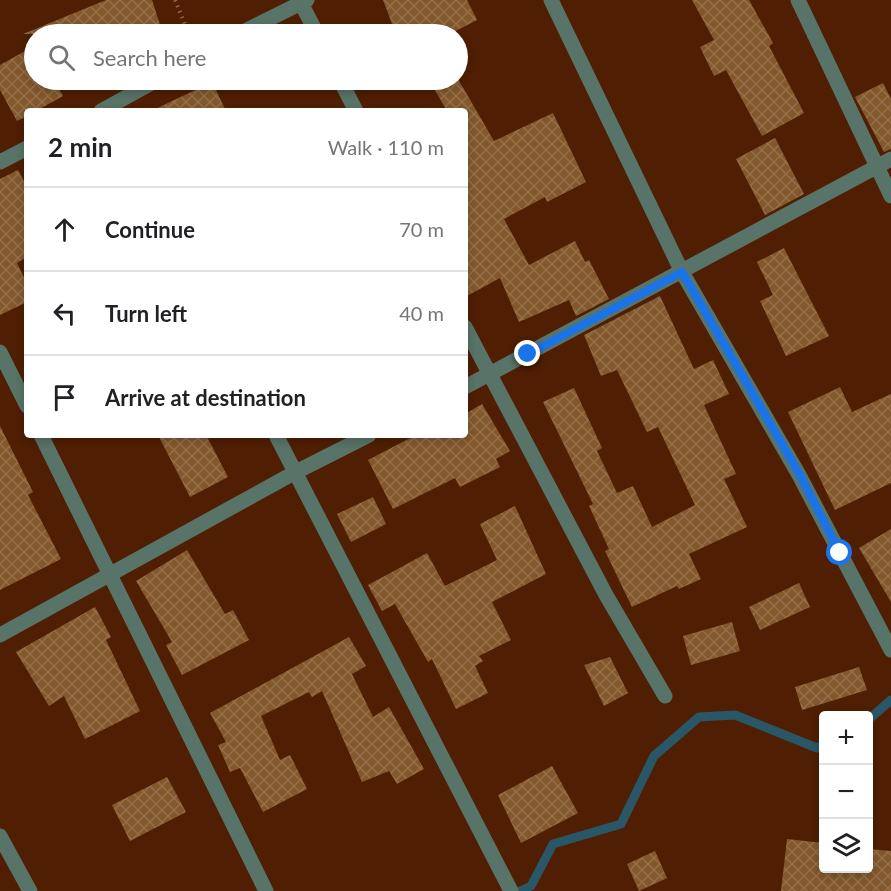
<!DOCTYPE html>
<meta charset="utf-8">
<style>
body{margin:0;font-family:Lato,sans-serif;background:#f2f2f2;color:#202124}
.controls{position:absolute;right:18px;bottom:18px;display:grid;overflow:hidden;border-radius:6px;box-shadow:0 3px 9px #0003}
.controls button{width:54px;height:54px;display:grid;place-items:center;padding:0;border:0;border-bottom:2px solid #e0e0e0;background:#fff;color:#202124;font:30px sans-serif}
.stop{position:absolute;width:18px;height:18px;margin:-14px;border:4px solid #1a73e8;border-radius:50%;background:#fff}
.stop.end{background:#1a73e8;border-color:#fff;box-shadow:0 2px 6px #0008}
.list{margin:0;padding:0;list-style:none}
h2{display:flex;justify-content:space-between;align-items:center;height:78px;margin:0;padding:0 24px;font-size:26px}
h2 small{font-size:20px;font-weight:400;color:#757577}
.list li{display:grid;grid-template-columns:39px 1fr auto;gap:18px;align-items:center;box-sizing:border-box;height:84px;padding:0 24px;border-top:2px solid #e0e0e0}
.list b{display:block;font-size:22px;white-space:nowrap}
.list em{font-size:20px;font-style:normal;color:#757577}
.icon{flex:none;width:33px;height:33px;fill:none;stroke:currentColor;stroke-width:2;stroke-linecap:round;stroke-linejoin:round}
.map{position:relative;flex:none;width:891px;height:891px;overflow:hidden}
.search{position:absolute;background:#fff;box-shadow:0 3px 9px #0003;left:24px;top:24px;width:444px;height:66px;display:flex;align-items:center;gap:15px;box-sizing:border-box;padding:0 21px;border-radius:33px;color:#757577;font-size:22px}
.panel{position:absolute;background:#fff;box-shadow:0 3px 9px #0003;left:24px;top:108px;width:444px;height:330px;border-radius:6px}
.map>svg:first-child{display:block}
.lines{fill:none;stroke-linecap:round;stroke-linejoin:round}
.stream{stroke:#295768;stroke-width:9}
.building{fill:url(#building-cross-hatch)}
.path{stroke:#8e644e;stroke-width:4;stroke-dasharray:1.5 4.5;stroke-linecap:butt}
.minor{stroke:#587367;stroke-width:15}
.route{stroke:#1a73e8;stroke-width:8}
</style>
<div class="map">
<svg width="891" height="891" viewBox="0 0 891 891">
<defs>
<pattern id="building-cross-hatch" width="8" height="8" patternUnits="userSpaceOnUse" patternTransform="scale(1.5)"><rect width="8" height="8" fill="#82582c"/><path d="M0 0l8 8M0 8l8-8" fill="none" stroke="#946f49"/></pattern>
</defs>
<rect width="100%" height="100%" fill="#4f1e03"/>
<g class="lines">
<path class="stream" d="M 868,720 L 891,700
M 520,891 L 531,886 L 553,844 L 621,824 L 654,756 L 699,717 L 735,715 L 817,748 L 824,744"/>
</g>
<path class="building" d="M 106,0 L 152,0 L 163,34 L 23,34 Z
M 383,0 L 467,0 L 477,20 L 450,34 L 382,34 L 394,29 Z
M 692,0 L 749,0 L 773,43 L 769,46 L 804,113 L 762,136 L 726,70 L 714,76 L 700,47 L 714,40 Z
M 34,46 L 34,80 L 54,80 L 63,96 L 36,111 L 27,111 L 27,116 L 17,121 L 0,90 L 0,65 Z
M 458,79 L 494,141 L 553,113 L 586,182 L 547,202 L 545,197 L 504,219 L 529,265 L 575,241 L 585,262 L 589,260 L 609,299 L 576,316 L 569,300 L 519,322 L 500,278 L 465,297 L 465,111 L 447,111 L 429,80 Z
M 212,82 L 226,111 L 151,111 Z
M 883,83 L 891,99 L 891,149 L 884,152 L 855,97 Z
M 775,138 L 804,194 L 765,215 L 736,159 Z
M 18,170 L 27,187 L 27,257 L 17,263 L 27,284 L 27,302 L 0,315 L 0,179 Z
M 784,248 L 829,336 L 786,356 L 760,301 L 773,295 L 757,262 Z
M 660,296 L 694,369 L 713,360 L 729,394 L 704,405 L 736,474 L 724,479 L 747,527 L 689,554 L 701,579 L 679,589 L 677,586 L 632,607 L 605,551 L 609,549 L 589,506 L 593,504 L 543,402 L 574,388 L 602,448 L 597,451 L 617,493 L 633,486 L 652,527 L 695,505 L 658,427 L 647,432 L 617,370 L 601,376 L 584,335 Z
M 840,387 L 852,412 L 891,394 L 891,483 L 835,510 L 788,412 Z
M 482,404 L 510,451 L 496,459 L 500,467 L 460,487 L 455,478 L 393,509 L 368,460 L 416,435 L 465,435 L 465,414 Z
M 0,426 L 33,492 L 28,495 L 61,559 L 0,590 Z
M 158,435 L 206,435 L 228,477 L 190,497 Z
M 373,497 L 386,524 L 351,542 L 337,514 Z
M 515,506 L 546,574 L 492,602 L 511,640 L 479,656 L 483,661 L 475,666 L 488,693 L 456,709 L 432,659 L 428,662 L 395,604 L 382,611 L 368,585 L 427,553 L 445,586 L 497,560 L 480,524 Z
M 891,529 L 891,602 L 859,548 Z
M 187,550 L 225,614 L 233,610 L 249,640 L 182,675 L 166,645 L 172,642 L 136,581 Z
M 799,583 L 810,607 L 760,630 L 749,607 Z
M 95,607 L 111,637 L 106,640 L 140,711 L 85,739 L 64,696 L 49,706 L 16,652 Z
M 732,622 L 740,651 L 691,665 L 683,636 Z
M 349,637 L 366,666 L 352,674 L 373,717 L 389,707 L 424,769 L 397,784 L 389,771 L 362,782 L 322,691 L 312,697 L 309,692 L 261,716 L 280,760 L 290,755 L 307,789 L 263,812 L 240,768 L 230,772 L 218,745 L 226,742 L 210,713 Z
M 610,657 L 628,693 L 604,706 L 584,665 Z
M 859,667 L 867,690 L 802,710 L 795,687 Z
M 552,766 L 578,813 L 521,843 L 498,795 Z
M 167,777 L 186,812 L 130,841 L 112,805 Z
M 787,839 L 824,843 L 824,868 L 868,868 L 868,849 L 891,851 L 891,891 L 781,891 Z
M 655,851 L 667,878 L 639,891 L 627,864 Z"/>
<g class="lines">
<path class="path" d="M 175,0 L 189,34"/>
<path class="minor" d="M 551,0 L 682,272 L 799,475 L 891,650
M 798,0 L 891,196
M 301,3 L 317,34
M 239,34 L 307,0
M 340,80 L 356,111
M 101,111 L 157,80
M 0,162 L 27,148
M 465,327 L 606,595 L 665,696
M 0,352 L 27,406
M 465,387 L 891,159
M 41,435 L 266,891
M 276,435 L 511,891
M 0,635 L 294,473 L 369,435
M 0,836 L 30,891"/>
</g>
<g class="lines">
<path class="route" d="M 528,354 L 682,272 L 800,475 L 840,553"/>
</g>
</svg>
<div class="controls">
<button>+</button>
<button>−</button>
<button><svg class="icon" aria-label="layers" viewBox="0 0 24 24"><path d="M12 4l9 5-9 5-9-5zM3 14l9 5 9-5"/></svg></button>
</div>
<div class="stop" style="left:840px;top:553px"></div>
<div class="stop end" style="left:528px;top:354px"></div>
<div class="search"><svg class="icon" aria-label="search" viewBox="0 0 24 24"><circle cx="10" cy="10" r="6"/><path d="M15 15l6 6"/></svg>Search here</div>
<section class="panel">
<h2>2 min<small>Walk · 110 m</small></h2>
<ul class="list">
<li><svg class="icon" aria-label="ahead" viewBox="0 0 24 24"><path d="M12 20V5M6 11l6-6 6 6"/></svg><div><b>Continue</b></div><em>70 m</em></li>
<li><svg class="icon" aria-label="left" viewBox="0 0 24 24"><path d="M17 20v-9H6M10 6l-5 5 5 5"/></svg><div><b>Turn left</b></div><em>40 m</em></li>
<li><svg class="icon" aria-label="arrive" viewBox="0 0 24 24"><path d="M6 21V4h12l-3 4 3 4H6"/></svg><div><b>Arrive at destination</b></div></li>
</ul>
</section>
</div>
